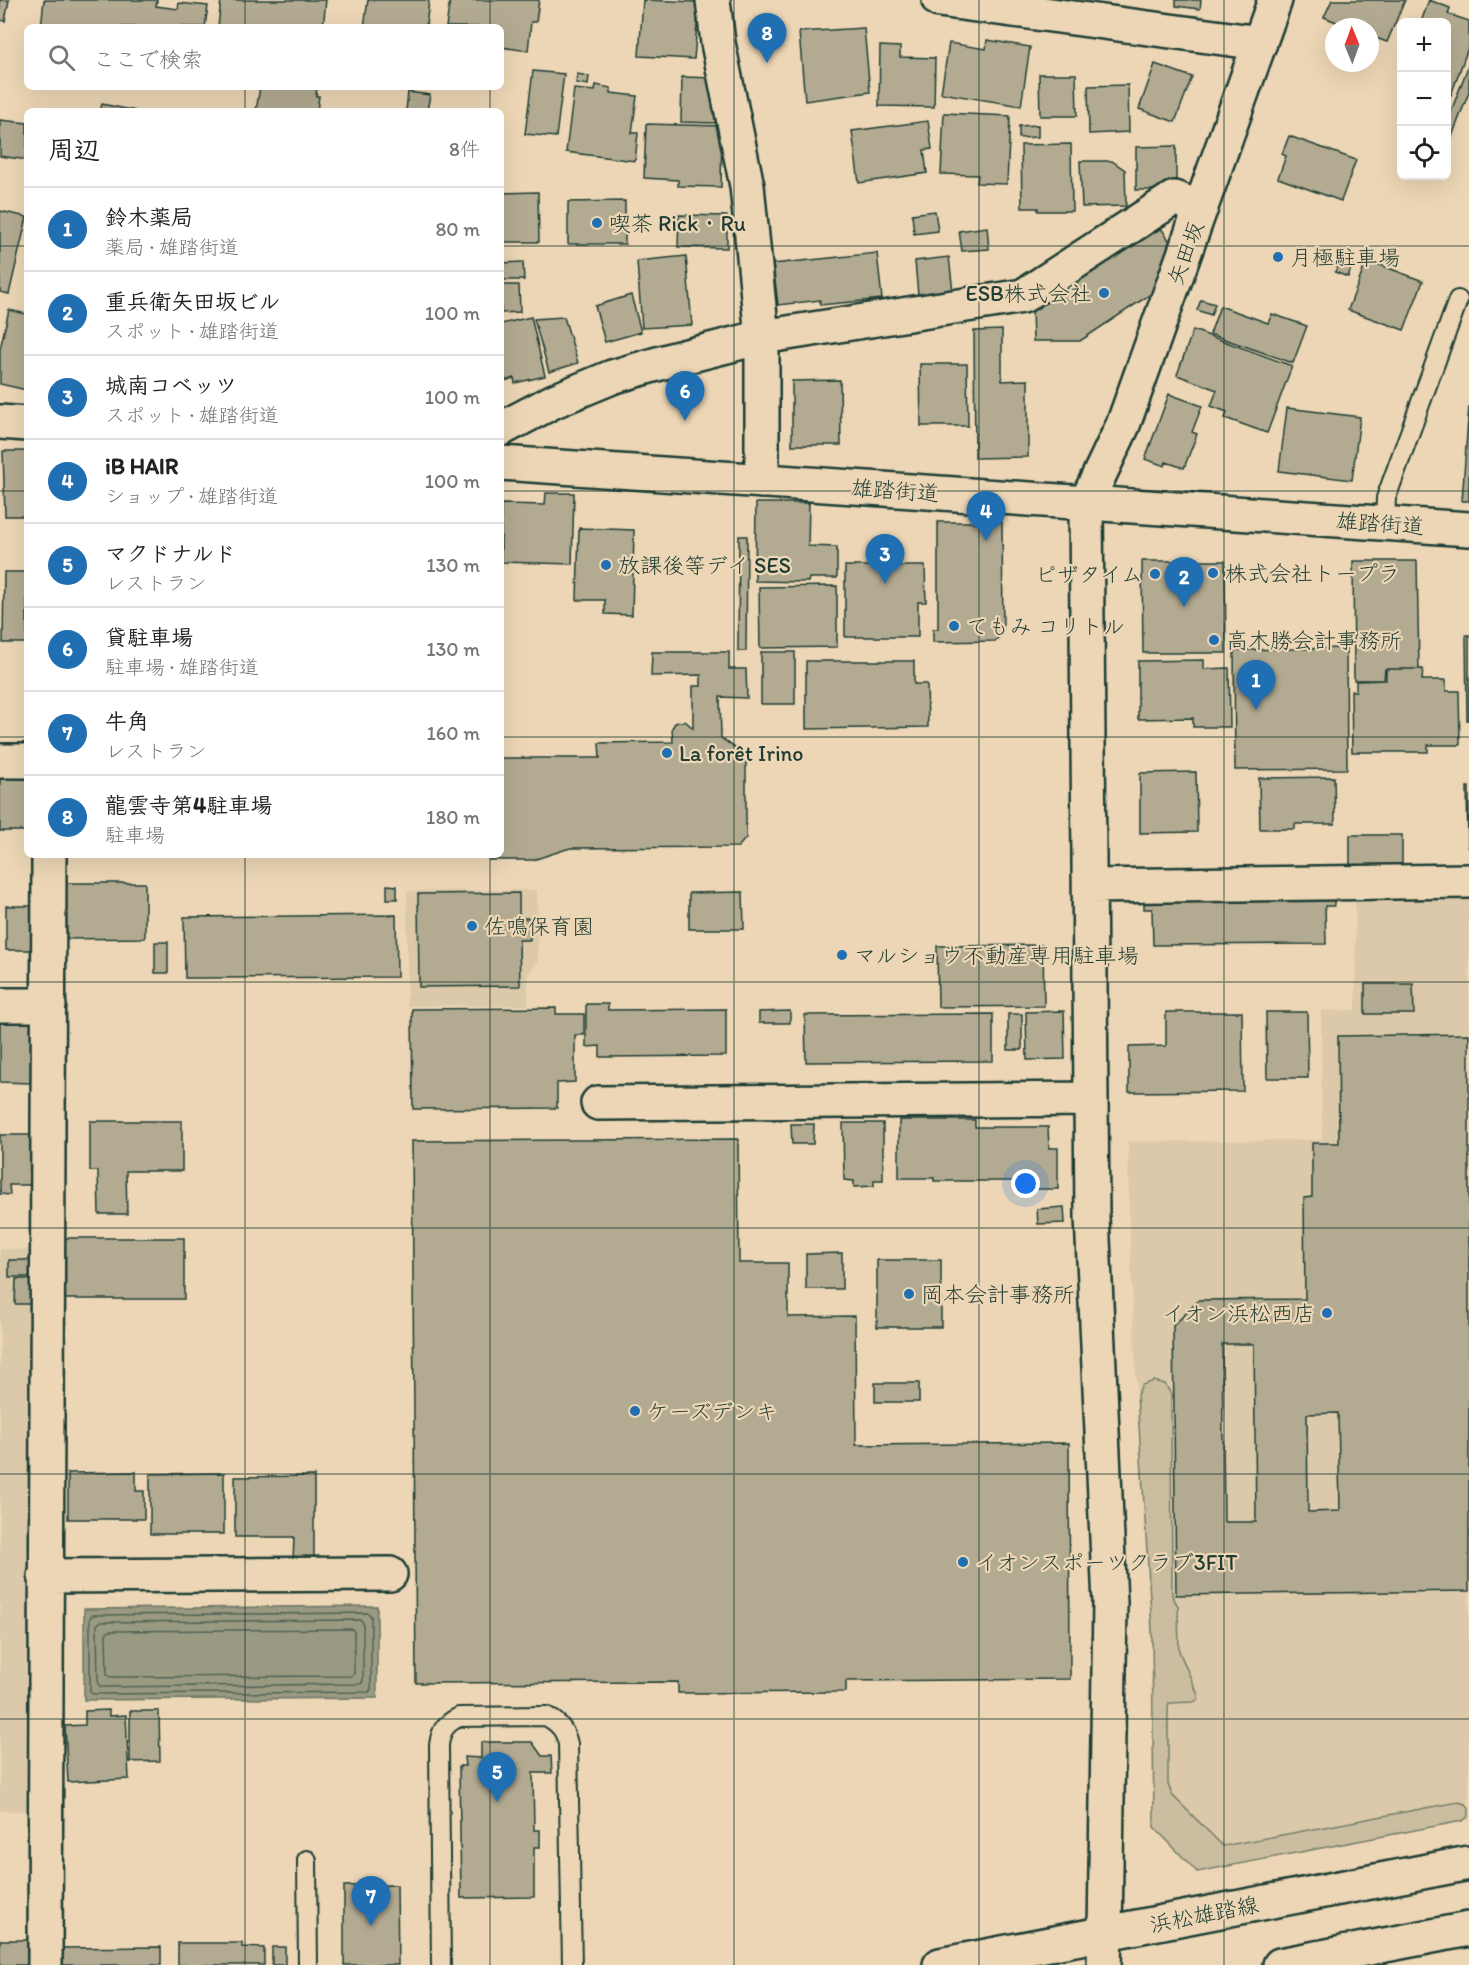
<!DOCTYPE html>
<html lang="ja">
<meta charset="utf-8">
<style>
body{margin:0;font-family:Itim,"Klee One",sans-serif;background:#f6f6f6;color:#222}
.controls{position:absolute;right:18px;top:18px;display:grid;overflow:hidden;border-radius:9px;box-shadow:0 6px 24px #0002}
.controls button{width:54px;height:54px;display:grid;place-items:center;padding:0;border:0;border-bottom:2px solid #e0e0e0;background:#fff;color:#222;font:30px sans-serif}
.compass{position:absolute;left:1325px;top:18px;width:54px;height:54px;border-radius:50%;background:#fff;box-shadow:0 6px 24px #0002;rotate:359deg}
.you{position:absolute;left:1026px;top:1184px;width:21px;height:21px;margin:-15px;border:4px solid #fff;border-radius:50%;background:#1a73e8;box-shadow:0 0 0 9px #1a73e833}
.badge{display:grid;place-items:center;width:39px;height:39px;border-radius:50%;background:#1f6fb2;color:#fff;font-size:20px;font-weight:700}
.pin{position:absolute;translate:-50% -50px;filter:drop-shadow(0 2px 3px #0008)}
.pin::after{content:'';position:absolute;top:32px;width:21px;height:18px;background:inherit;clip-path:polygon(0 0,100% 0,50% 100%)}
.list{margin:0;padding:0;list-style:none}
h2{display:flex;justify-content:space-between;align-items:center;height:78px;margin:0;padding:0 24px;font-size:26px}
h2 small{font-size:20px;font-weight:400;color:#767676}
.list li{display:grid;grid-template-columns:39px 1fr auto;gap:18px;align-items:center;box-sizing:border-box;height:84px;padding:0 24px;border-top:2px solid #e0e0e0}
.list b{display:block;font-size:22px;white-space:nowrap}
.list p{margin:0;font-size:20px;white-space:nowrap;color:#767676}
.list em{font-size:20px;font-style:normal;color:#767676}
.icon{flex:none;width:33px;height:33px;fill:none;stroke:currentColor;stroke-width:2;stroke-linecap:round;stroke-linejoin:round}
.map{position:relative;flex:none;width:1469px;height:1965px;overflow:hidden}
.search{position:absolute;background:#fff;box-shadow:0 6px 24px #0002;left:24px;top:24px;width:480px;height:66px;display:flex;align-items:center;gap:15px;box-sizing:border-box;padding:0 21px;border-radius:9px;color:#767676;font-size:22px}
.panel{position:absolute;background:#fff;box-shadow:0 6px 24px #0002;left:24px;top:108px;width:480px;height:750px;border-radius:9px}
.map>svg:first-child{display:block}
.built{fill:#dbc9aa}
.green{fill:#cabda0;stroke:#747d6a;stroke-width:1.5}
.water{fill:#9a9a82;stroke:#697563;stroke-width:1.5}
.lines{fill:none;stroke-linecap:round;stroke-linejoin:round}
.shore{stroke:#506253;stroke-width:1.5}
.building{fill:#b3ab91;stroke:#1f3d34;stroke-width:1.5;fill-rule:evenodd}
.service-casing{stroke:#1f3d34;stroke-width:22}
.minor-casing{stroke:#1f3d34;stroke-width:38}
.tertiary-casing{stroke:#1f3d34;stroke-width:38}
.primary-casing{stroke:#1f3d34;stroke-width:38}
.service{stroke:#ecd6b5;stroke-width:18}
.minor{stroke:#ecd6b5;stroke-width:33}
.tertiary{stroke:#ecd6b5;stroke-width:33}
.primary{stroke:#ecd6b5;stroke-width:33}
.grid{fill:none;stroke:#1f3d34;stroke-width:1.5;stroke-opacity:0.55}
.poi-dot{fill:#1f6fb2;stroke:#ecd6b5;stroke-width:2}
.labels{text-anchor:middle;stroke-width:4.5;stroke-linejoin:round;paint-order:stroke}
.poi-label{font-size:22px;fill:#1f3d34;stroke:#ecd6b5;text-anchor:start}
.street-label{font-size:22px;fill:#1f3d34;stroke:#ecd6b5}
</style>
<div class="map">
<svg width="1469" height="1965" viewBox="0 0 1469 1965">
<rect width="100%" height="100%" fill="#ecd6b5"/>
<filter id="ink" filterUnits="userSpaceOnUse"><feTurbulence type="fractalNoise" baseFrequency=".0167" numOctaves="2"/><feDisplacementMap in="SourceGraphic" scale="12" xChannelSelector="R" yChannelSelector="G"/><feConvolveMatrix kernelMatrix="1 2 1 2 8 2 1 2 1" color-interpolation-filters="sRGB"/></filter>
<g filter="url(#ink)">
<path class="built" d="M 537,890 L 538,961 L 528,974 L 528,1005 L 407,1006 L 407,891 Z
M 1469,893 L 1469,1820 L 1197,1872 L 1154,1827 L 1152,1629 L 1136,1377 L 1129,1216 L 1128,1142 L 1322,1140 L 1321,1011 L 1356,1010 L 1355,895 Z
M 0,1249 L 33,1250 L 33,1811 L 0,1811 Z"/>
<path class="green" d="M 1154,1381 L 1165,1384 L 1171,1394 L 1172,1596 L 1178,1606 L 1179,1651 L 1198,1695 L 1198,1700 L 1193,1702 L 1169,1703 L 1168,1708 L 1168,1784 L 1172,1795 L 1223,1846 L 1458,1802 L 1466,1804 L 1469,1809 L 1469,1816 L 1462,1821 L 1197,1872 L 1154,1827 L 1152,1629 L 1137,1395 L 1142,1385 Z"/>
<path class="water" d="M 377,1606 L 377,1698 L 84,1700 L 84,1609 Z"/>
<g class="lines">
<path class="shore" d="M 368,1613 L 371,1616 L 371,1689 L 369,1692 L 93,1694 L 90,1692 L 90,1618 L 92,1615 Z
M 361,1620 L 363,1623 L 363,1681 L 361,1684 L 101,1687 L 98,1684 L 97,1625 L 100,1622 Z
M 352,1629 L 354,1632 L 354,1673 L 352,1676 L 110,1677 L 107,1675 L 106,1634 L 109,1631 Z"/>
</g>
<path class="building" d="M 0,0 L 9,0 L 5,21 L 0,20 Z
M 44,0 L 157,0 L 156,6 L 178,9 L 179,3 L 208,6 L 205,27 L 41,27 Z
M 221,0 L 326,0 L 323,27 L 218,27 Z
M 368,0 L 429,0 L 426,27 L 364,27 Z
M 450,0 L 539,0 L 536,22 L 531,22 L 528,51 L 501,47 L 501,27 L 446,27 Z
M 643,0 L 699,2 L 694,59 L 639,56 Z
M 1176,0 L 1201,0 L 1200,9 L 1176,6 Z
M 1332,0 L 1405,0 L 1387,42 L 1370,36 L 1370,27 L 1349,27 L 1324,17 Z
M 1429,0 L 1450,8 L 1448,14 L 1469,21 L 1469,45 L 1451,95 L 1446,93 L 1446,22 L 1421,22 Z
M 864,28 L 870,92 L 805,101 L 799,32 Z
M 987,40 L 1030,47 L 1021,106 L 941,93 L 949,43 L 986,49 Z
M 880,46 L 900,47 L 900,57 L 935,58 L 934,107 L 879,106 Z
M 1155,64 L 1192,77 L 1175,122 L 1139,109 Z
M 1469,64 L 1469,92 L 1446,152 L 1446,125 Z
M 533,71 L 564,74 L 556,137 L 525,134 Z
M 577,74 L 589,76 L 588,85 L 576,83 Z
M 1039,74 L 1076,74 L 1077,116 L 1040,116 Z
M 682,77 L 714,78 L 717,123 L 681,122 Z
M 596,85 L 611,88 L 611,93 L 637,96 L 632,133 L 638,133 L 635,161 L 566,152 L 574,89 L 595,91 Z
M 1128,85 L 1129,132 L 1089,134 L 1088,86 Z
M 260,87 L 317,87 L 316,96 L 319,96 L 317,111 L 256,111 Z
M 408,92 L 430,95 L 427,111 L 406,111 Z
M 102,104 L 136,111 L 100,111 Z
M 944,113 L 1010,116 L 1007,184 L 977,183 L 978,175 L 941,174 Z
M 0,120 L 27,123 L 27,160 L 0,156 Z
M 928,121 L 932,149 L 924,150 L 927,173 L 859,183 L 852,131 Z
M 646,124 L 722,126 L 721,187 L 678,186 L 678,180 L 644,178 Z
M 1038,125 L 1038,137 L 1019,138 L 1019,126 Z
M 1289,136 L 1356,160 L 1341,201 L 1278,178 L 1286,156 L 1282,154 Z
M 1071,144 L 1072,211 L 1038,211 L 1038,208 L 1022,208 L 1021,145 Z
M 1176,146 L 1176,190 L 1136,190 L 1136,147 Z
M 1080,161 L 1112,161 L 1125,170 L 1126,206 L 1082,207 Z
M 538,192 L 539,242 L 501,242 L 501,193 Z
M 625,201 L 625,244 L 568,244 L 568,202 Z
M 0,211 L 27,217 L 9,294 L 0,292 Z
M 935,211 L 938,231 L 914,234 L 912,214 Z
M 679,215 L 727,216 L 727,248 L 678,247 Z
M 1159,225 L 1173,246 L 1157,290 L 1080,341 L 1033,341 L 1032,308 Z
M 987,227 L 989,249 L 962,251 L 959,231 Z
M 877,253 L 882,299 L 820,305 L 820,300 L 778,305 L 773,264 Z
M 1342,255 L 1354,260 L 1348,277 L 1335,272 Z
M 686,256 L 692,325 L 642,328 L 637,261 Z
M 949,257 L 953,292 L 918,295 L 915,261 Z
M 1367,260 L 1423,281 L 1404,330 L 1348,310 Z
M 523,262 L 524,280 L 501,280 L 501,263 Z
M 501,285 L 519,285 L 520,312 L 501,313 Z
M 631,295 L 641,332 L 605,342 L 595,306 Z
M 1201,300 L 1215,304 L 1211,315 L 1197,310 Z
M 1220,306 L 1268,323 L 1272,314 L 1307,326 L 1293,363 L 1210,334 Z
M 9,310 L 27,314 L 27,390 L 0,384 L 0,349 Z
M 531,317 L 545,376 L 515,383 L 514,378 L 501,382 L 501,324 Z
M 564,317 L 578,363 L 549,372 L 534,319 Z
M 1002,330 L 1002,381 L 1028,380 L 1028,457 L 975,458 L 974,331 Z
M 1193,330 L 1292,366 L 1267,433 L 1225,418 L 1227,412 L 1211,406 L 1217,390 L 1177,375 Z
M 920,364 L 967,364 L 968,426 L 921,426 Z
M 840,380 L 841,445 L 792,445 L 792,381 Z
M 1169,394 L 1202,406 L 1192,432 L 1197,434 L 1184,468 L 1166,462 L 1165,466 L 1145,459 Z
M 1469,406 L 1469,501 L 1462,501 Z
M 1287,408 L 1360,417 L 1352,480 L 1279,471 Z
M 3,451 L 27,451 L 27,516 L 5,516 Z
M 546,493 L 574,493 L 572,564 L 501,562 L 501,504 L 545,505 Z
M 756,503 L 809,503 L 808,546 L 837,547 L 837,578 L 809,578 L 808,582 L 755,581 Z
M 938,522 L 1002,522 L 1003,633 L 995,641 L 933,642 L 933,629 L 938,629 Z
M 579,528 L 634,530 L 632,615 L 605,614 L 605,600 L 577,600 Z
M 739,536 L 747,536 L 746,651 L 738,651 Z
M 1142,561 L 1225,561 L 1226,653 L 1143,653 Z
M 1353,561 L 1417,561 L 1419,669 L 1385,669 L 1384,680 L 1354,680 Z
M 845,566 L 925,566 L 926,602 L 918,602 L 918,637 L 845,637 Z
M 4,572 L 27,572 L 27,643 L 3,643 Z
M 837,586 L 837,647 L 760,648 L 759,587 Z
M 1466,635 L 1469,635 L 1469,720 L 1467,720 Z
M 1346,648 L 1347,769 L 1235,770 L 1234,650 Z
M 652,652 L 729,652 L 729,669 L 746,669 L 747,698 L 720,697 L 721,738 L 735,748 L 735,757 L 746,762 L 746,838 L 738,847 L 570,848 L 533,860 L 489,860 L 489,855 L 501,855 L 501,758 L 600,758 L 599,743 L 673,742 L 672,728 L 675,723 L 685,721 L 693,728 L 693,686 L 701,686 L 701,675 L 651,676 Z
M 761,652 L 795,652 L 795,704 L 761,704 Z
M 1204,660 L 1204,669 L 1229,668 L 1230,727 L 1193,727 L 1193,718 L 1138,719 L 1138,661 Z
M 806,661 L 914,661 L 914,684 L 927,684 L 928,727 L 806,729 Z
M 1386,669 L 1423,669 L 1422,680 L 1446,680 L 1446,691 L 1459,691 L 1460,745 L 1428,745 L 1428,752 L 1352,752 L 1351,691 L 1356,691 L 1356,681 L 1386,680 Z
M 0,770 L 27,770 L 27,831 L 0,831 Z
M 1196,772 L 1197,832 L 1140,833 L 1140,773 Z
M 1334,777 L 1335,824 L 1295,824 L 1295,829 L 1260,829 L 1259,778 Z
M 1467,787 L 1469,787 L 1469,847 L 1468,847 Z
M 1350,835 L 1402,835 L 1402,869 L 1350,870 Z
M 61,883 L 145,883 L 145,938 L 62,939 Z
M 387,885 L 397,886 L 397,899 L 387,899 Z
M 743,892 L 744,929 L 689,929 L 689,893 Z
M 519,893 L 519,918 L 530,918 L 530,940 L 519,940 L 520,986 L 419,987 L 418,894 Z
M 1334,897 L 1334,906 L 1325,906 L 1326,944 L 1153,945 L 1152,909 L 1144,909 L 1144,899 Z
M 6,906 L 33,906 L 33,950 L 6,950 Z
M 396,915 L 397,977 L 185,978 L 184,917 Z
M 155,942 L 168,942 L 168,973 L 155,973 Z
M 1043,945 L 1044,1006 L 938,1007 L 937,946 Z
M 1365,984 L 1413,984 L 1414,1014 L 1365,1014 Z
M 586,1004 L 608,1004 L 608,1010 L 726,1009 L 726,1056 L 600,1057 L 600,1046 L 586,1047 Z
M 556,1008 L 556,1014 L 584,1014 L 584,1035 L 575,1035 L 575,1082 L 557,1083 L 557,1108 L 413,1109 L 412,1009 Z
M 790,1011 L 790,1023 L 759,1023 L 759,1012 Z
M 1064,1011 L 1065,1059 L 1027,1060 L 1026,1012 Z
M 1166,1012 L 1242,1012 L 1243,1091 L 1129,1092 L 1129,1047 L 1166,1046 Z
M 1266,1012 L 1307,1012 L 1308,1078 L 1267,1078 Z
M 993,1014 L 993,1061 L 806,1062 L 805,1015 Z
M 1008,1014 L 1022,1014 L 1022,1050 L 1008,1050 Z
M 0,1020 L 31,1020 L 31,1083 L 0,1082 Z
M 1469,1034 L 1469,1591 L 1176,1595 L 1173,1326 L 1199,1300 L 1305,1299 L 1304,1198 L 1312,1197 L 1312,1143 L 1339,1143 L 1338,1036 ZM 1222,1344 L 1254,1344 L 1256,1522 L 1224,1522 ZM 1338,1413 L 1340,1511 L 1308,1512 L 1307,1414 Z
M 899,1120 L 975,1120 L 975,1127 L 1048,1127 L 1049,1148 L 1058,1148 L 1058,1189 L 1027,1189 L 1027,1181 L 934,1181 L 934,1178 L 899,1178 Z
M 90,1121 L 182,1121 L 182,1171 L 126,1171 L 127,1214 L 99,1214 L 98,1171 L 90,1171 Z
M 843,1123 L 883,1123 L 883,1180 L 874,1180 L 874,1186 L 854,1187 L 854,1181 L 844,1180 Z
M 791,1124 L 814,1124 L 813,1144 L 792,1144 Z
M 0,1135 L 32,1135 L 32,1185 L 9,1185 L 10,1195 L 0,1194 Z
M 738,1139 L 739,1263 L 788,1263 L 788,1317 L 855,1316 L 856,1445 L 1069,1443 L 1070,1679 L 846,1681 L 846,1692 L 678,1693 L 678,1682 L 416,1683 L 412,1141 Z
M 1064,1207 L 1065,1223 L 1038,1224 L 1037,1209 Z
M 62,1238 L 184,1238 L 184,1299 L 62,1299 Z
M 842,1253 L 842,1289 L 806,1289 L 806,1254 Z
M 9,1260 L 32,1260 L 33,1277 L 9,1277 Z
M 877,1260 L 941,1260 L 941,1327 L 877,1327 Z
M 16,1279 L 33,1279 L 33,1304 L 15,1304 Z
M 875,1383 L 919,1383 L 919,1402 L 875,1402 Z
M 136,1472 L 136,1491 L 144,1491 L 144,1519 L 68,1519 L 68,1473 Z
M 224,1473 L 224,1534 L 150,1534 L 150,1474 Z
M 314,1476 L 314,1563 L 293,1562 L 294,1537 L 235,1537 L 235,1477 Z
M 109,1710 L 109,1716 L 126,1715 L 129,1779 L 68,1782 L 65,1726 L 85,1725 L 85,1711 Z
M 130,1711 L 159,1711 L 160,1761 L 130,1762 Z
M 481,1742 L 532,1742 L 542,1756 L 551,1756 L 552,1773 L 533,1773 L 534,1830 L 540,1830 L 540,1847 L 534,1847 L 534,1897 L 461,1898 L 459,1766 L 465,1766 L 464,1757 L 481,1758 Z
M 397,1885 L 398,1965 L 344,1965 L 344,1886 Z
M 0,1940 L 27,1940 L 27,1965 L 0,1965 Z
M 178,1943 L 242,1943 L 242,1947 L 264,1948 L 264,1965 L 178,1965 Z
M 161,1947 L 161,1965 L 61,1965 L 60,1948 Z
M 272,1947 L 285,1947 L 285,1965 L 272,1965 Z"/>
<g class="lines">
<defs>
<path id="service" d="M 1385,523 L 1386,498 L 1458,300
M 307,1860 L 308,1965
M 441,1965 L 439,1745 C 441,1730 445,1724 459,1717 L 546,1716 C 559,1723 565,1730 568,1744 L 572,1965"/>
<path id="minor" d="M 713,0 L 718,43 L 747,186 L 762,337 L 762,481
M 939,0 L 1260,43
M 501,429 L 554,401 L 612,377 L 671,360 L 762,337 L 1023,296 L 1174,198 L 1201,208
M 0,761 L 27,761
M 1090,886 L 1469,881
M 0,1005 L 49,1005
M 598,1103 L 1091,1099
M 45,1576 L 390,1574
M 1105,1933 L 1110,1603 L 1092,1217 L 1086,503 L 1123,425 L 1275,0
M 45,1965 L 49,855"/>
<path id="tertiary" d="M 0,422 L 27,424
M 501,463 L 1469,529
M 1104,1965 L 1105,1933"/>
<path id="primary" d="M 940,1965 L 1469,1863
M 1280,1965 L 1469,1929"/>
</defs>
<use href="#service" class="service-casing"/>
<use href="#minor" class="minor-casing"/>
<use href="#tertiary" class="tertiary-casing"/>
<use href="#primary" class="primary-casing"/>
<use href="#service" class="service"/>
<use href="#minor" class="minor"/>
<use href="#tertiary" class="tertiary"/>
<use href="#primary" class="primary"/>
</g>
</g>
<path class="grid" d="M 245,0 L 245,27M 490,0 L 490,27M 734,0 L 734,1965M 979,0 L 979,1965M 1224,0 L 1224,1965M 245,87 L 245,111M 490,87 L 490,111M 0,246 L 27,246M 501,246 L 1469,246M 0,491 L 27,491M 501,491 L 1469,491M 0,737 L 27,737M 501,737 L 1469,737M 245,855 L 245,1965M 490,855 L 490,1965M 0,982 L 1469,982M 0,1228 L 1469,1228M 0,1474 L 1469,1474M 0,1719 L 1469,1719"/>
<g class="poi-dot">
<circle cx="597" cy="223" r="6"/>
<circle cx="1278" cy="257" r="6"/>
<circle cx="1104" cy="293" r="6"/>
<circle cx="606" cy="565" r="6"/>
<circle cx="1213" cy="573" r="6"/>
<circle cx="1155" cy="574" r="6"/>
<circle cx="954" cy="626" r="6"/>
<circle cx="1214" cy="640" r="6"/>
<circle cx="667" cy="753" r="6"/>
<circle cx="472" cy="926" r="6"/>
<circle cx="842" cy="955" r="6"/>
<circle cx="909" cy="1294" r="6"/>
<circle cx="1327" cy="1313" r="6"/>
<circle cx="635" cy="1411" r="6"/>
<circle cx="963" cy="1562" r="6"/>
</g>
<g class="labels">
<g class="poi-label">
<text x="609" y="231">喫茶 Rick・Ru</text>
<text x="1290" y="265">月極駐車場</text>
<text x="1092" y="301" text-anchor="end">ESB株式会社</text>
<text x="618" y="573">放課後等デイ SES</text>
<text x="1225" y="581">株式会社トープラ</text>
<text x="1143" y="582" text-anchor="end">ピザタイム</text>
<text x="966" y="634">てもみ コリトル</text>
<text x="1226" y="648">高木勝会計事務所</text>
<text x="679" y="761">La forêt Irino</text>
<text x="484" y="934">佐鳴保育園</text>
<text x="854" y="963">マルショウ不動産専用駐車場</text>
<text x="921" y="1302">岡本会計事務所</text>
<text x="1315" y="1321" text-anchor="end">イオン浜松西店</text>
<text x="647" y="1419">ケーズデンキ</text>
<text x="975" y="1570">イオンスポーツクラブ3FIT</text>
</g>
<g class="street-label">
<text transform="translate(1185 253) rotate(-70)" y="8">矢田坂</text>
<text transform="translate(895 490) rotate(4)" y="8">雄踏街道</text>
<text transform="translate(1380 523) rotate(4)" y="8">雄踏街道</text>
<text transform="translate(1204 1914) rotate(-11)" y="8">浜松雄踏線</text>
</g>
</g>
</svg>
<div class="controls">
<button>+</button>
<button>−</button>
<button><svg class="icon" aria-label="locate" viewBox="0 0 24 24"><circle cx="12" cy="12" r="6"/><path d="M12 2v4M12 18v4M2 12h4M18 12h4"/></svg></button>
</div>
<svg class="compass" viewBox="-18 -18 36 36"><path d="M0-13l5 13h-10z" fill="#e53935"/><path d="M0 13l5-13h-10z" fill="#767676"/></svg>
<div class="you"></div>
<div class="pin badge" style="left:1256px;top:710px">1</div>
<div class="pin badge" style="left:1184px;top:607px">2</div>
<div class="pin badge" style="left:885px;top:584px">3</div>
<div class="pin badge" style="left:986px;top:541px">4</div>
<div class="pin badge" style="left:497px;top:1802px">5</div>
<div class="pin badge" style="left:685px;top:421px">6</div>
<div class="pin badge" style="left:371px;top:1926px">7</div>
<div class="pin badge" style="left:767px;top:63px">8</div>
<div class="search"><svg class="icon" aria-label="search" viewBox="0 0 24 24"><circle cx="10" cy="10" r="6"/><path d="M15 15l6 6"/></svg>ここで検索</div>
<section class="panel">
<h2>周辺<small>8件</small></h2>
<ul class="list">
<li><span class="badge">1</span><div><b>鈴木薬局</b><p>薬局 · 雄踏街道</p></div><em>80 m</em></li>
<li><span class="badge">2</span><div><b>重兵衛矢田坂ビル</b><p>スポット · 雄踏街道</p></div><em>100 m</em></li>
<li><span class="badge">3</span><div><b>城南コベッツ</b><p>スポット · 雄踏街道</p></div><em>100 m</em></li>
<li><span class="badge">4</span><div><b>iB HAIR</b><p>ショップ · 雄踏街道</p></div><em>100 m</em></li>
<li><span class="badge">5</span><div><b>マクドナルド</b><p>レストラン</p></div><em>130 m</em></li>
<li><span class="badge">6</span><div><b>貸駐車場</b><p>駐車場 · 雄踏街道</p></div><em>130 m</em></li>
<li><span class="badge">7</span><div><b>牛角</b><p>レストラン</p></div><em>160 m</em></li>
<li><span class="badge">8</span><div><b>龍雲寺第4駐車場</b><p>駐車場</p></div><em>180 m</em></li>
</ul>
</section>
</div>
